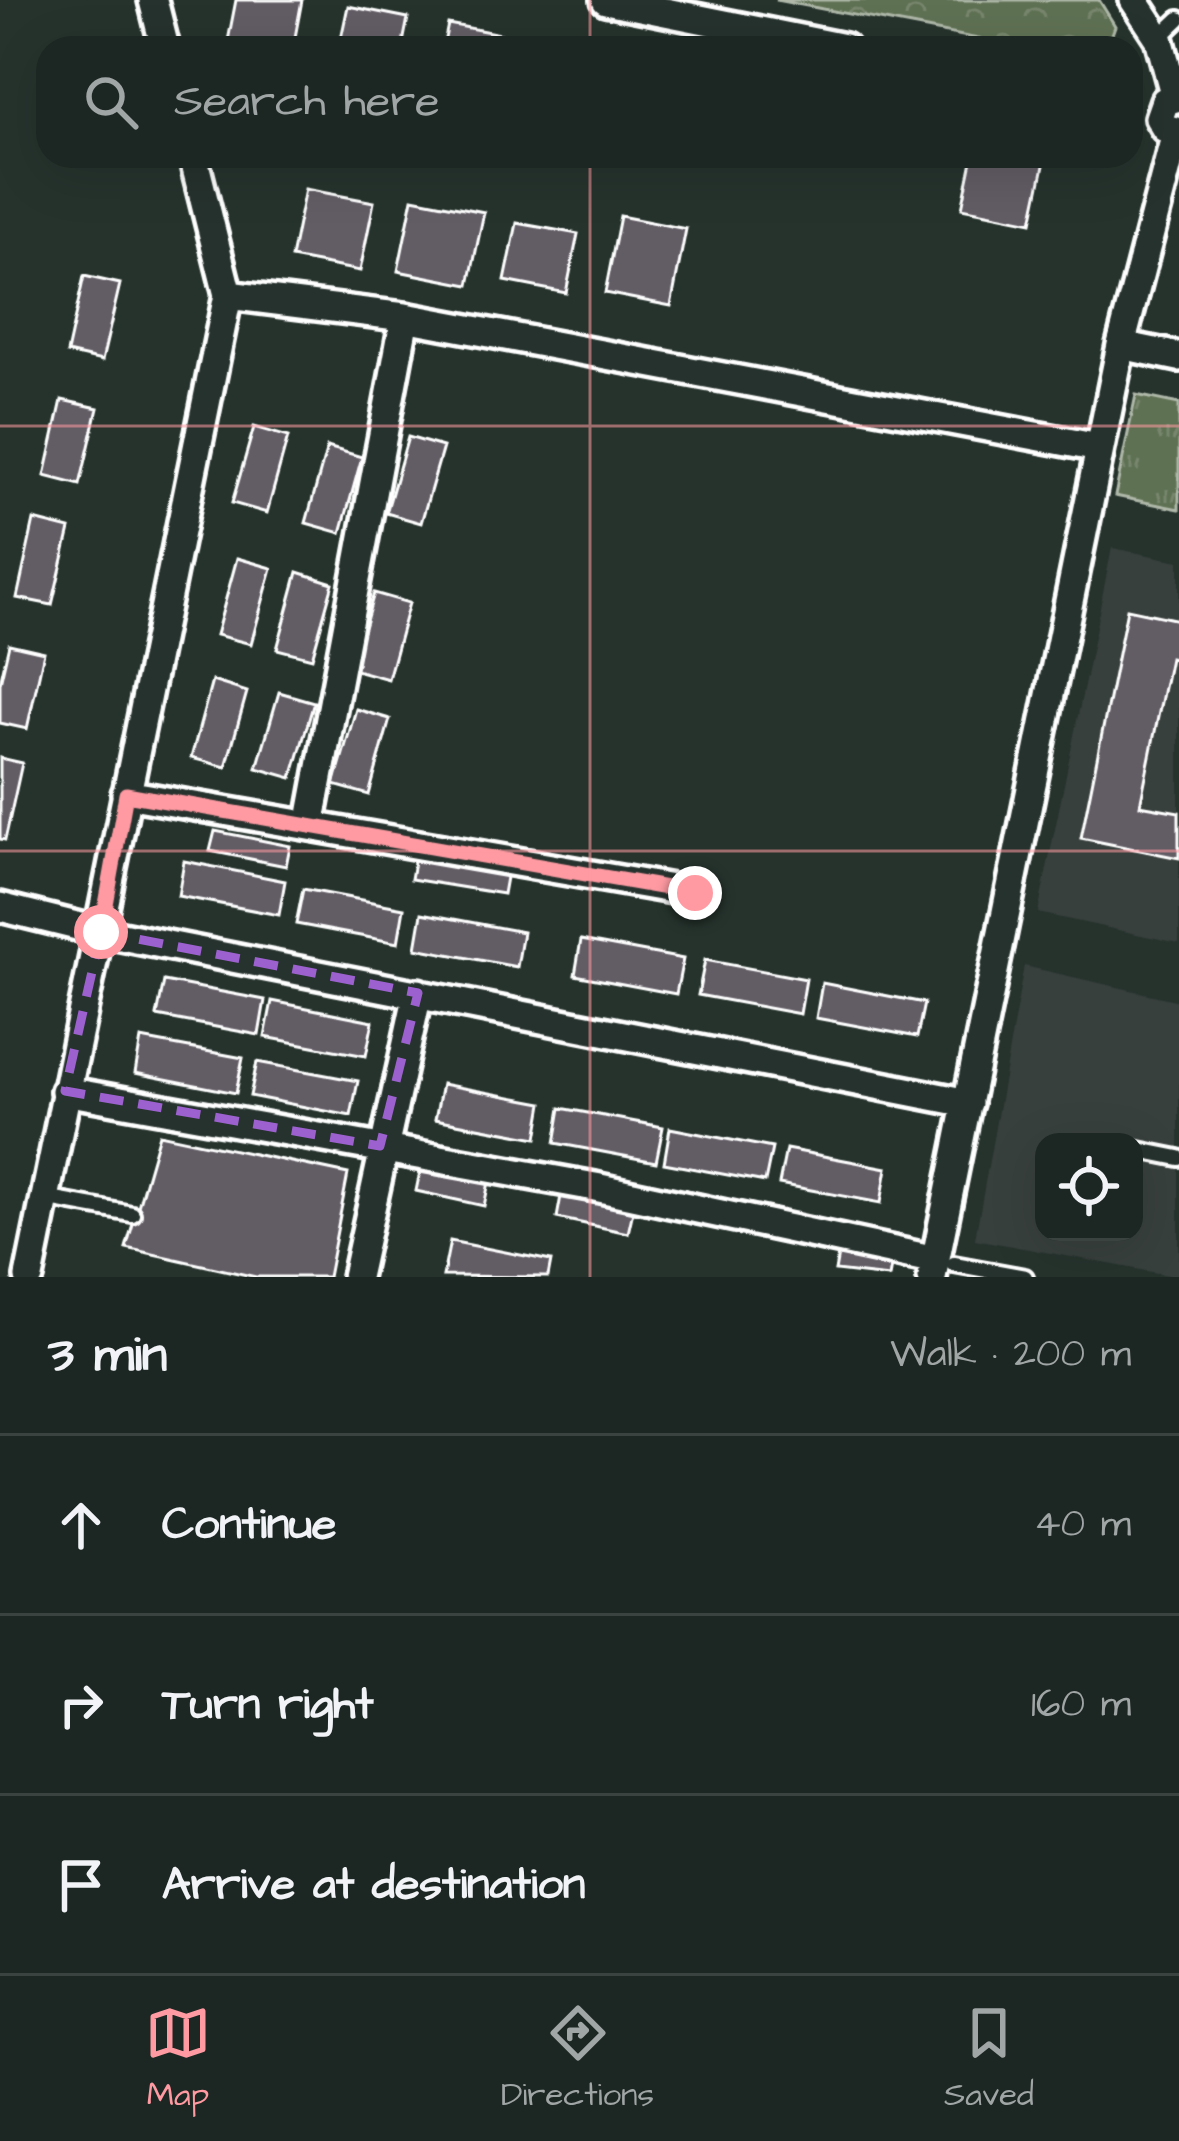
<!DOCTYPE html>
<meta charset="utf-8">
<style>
body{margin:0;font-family:"Architects Daughter",sans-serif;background:#29322f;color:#f1f3f6}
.controls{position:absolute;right:36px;bottom:36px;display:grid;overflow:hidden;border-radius:24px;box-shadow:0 12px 48px #0002}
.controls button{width:108px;height:108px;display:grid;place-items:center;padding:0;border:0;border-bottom:3px solid #3a4340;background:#1c2622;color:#f1f3f6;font:60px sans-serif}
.stop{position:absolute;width:36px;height:36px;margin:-27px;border:9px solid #ff9aa2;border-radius:50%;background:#fff}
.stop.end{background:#ff9aa2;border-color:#fff;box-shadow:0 3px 12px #0008}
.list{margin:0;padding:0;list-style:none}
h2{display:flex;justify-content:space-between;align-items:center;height:156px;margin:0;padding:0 48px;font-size:51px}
h2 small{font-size:39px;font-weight:400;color:#a0a5a5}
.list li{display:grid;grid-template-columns:78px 1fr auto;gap:36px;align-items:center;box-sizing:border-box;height:180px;padding:0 48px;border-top:3px solid #3a4340}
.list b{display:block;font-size:45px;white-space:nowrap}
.list em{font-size:39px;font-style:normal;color:#a0a5a5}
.icon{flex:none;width:66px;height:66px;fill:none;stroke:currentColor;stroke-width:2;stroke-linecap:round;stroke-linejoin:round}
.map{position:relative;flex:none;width:1179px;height:1277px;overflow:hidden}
.search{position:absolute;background:#1c2622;box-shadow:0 12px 48px #0002;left:36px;right:36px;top:36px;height:132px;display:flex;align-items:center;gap:30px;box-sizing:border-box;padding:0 42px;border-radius:36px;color:#a0a5a5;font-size:45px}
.sheet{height:696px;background:#1c2622}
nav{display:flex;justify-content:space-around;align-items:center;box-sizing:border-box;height:168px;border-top:3px solid #3a4340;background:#1c2622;font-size:33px;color:#a0a5a5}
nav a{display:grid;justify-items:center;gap:6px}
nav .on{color:#ff9aa2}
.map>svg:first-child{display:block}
.built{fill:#383f3e;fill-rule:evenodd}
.grass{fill:url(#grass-tufts);stroke:#afb8a9;stroke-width:3}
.forest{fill:url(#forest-crowns);stroke:#afb8a9;stroke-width:3}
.building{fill:#625c65;stroke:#fff;stroke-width:3}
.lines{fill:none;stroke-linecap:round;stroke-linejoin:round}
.lane-casing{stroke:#fff;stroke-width:22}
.street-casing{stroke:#fff;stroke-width:36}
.lane{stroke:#26332d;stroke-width:14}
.street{stroke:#26332d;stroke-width:27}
.route{stroke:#ff9aa2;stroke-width:15}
.marked{fill:none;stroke:#9c61cf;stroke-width:9;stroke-dasharray:24 15;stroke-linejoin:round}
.grid{fill:none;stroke:#ff9aa2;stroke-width:3;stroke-opacity:0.55}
</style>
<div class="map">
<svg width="1179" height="1277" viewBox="0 0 1179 1277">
<defs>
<pattern id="grass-tufts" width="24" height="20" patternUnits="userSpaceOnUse" patternTransform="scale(3)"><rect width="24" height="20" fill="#5f7153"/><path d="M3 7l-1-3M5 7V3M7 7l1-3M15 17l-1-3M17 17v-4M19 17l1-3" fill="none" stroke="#77866d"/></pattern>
<pattern id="forest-crowns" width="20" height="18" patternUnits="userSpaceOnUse" patternTransform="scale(3)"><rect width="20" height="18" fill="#5f7153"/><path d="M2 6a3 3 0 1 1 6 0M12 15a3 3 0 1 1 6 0" fill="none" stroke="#77866d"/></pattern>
</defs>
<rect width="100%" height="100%" fill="#26332d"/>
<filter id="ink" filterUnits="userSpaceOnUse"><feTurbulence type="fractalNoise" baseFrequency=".00833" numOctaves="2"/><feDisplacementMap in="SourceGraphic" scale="24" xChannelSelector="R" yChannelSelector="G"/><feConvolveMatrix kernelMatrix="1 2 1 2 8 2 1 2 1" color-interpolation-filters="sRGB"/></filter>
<g filter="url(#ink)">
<path class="built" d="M 1112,548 L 1179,561 L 1179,943 L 1038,913 Z
M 1024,966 L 1179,1001 L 1179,1277 L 975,1239 ZM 1044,1142 L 1134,1142 L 1134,1232 L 1044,1232 Z"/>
<path class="grass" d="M 1136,395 L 1179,404 L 1179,509 L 1115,496 Z"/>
<path class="forest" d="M 776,0 L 1099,0 L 1115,26 L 1107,48 L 1025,48 Z"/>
<path class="building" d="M 236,0 L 302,0 L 293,48 L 228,41 Z
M 348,6 L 408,18 L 402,48 L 339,48 Z
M 448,24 L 516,37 L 514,48 L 443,48 Z
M 973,156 L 1046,156 L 1032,222 L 962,208 Z
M 305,189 L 374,202 L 360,271 L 291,258 Z
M 413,198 L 484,212 L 469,285 L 398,271 Z
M 620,216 L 686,229 L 671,306 L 605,293 Z
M 517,223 L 578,234 L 566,293 L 505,281 Z
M 84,276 L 120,284 L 102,361 L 67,353 Z
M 62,400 L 98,408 L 80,485 L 45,476 Z
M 254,427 L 288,437 L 267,513 L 232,503 Z
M 408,437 L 443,447 L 421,523 L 386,513 Z
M 327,447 L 362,457 L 341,533 L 306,523 Z
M 34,520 L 70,529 L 52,605 L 17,598 Z
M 237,558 L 272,568 L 251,644 L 216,635 Z
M 298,572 L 333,583 L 312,658 L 277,649 Z
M 374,593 L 409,603 L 388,679 L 352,669 Z
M 1127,609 L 1179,620 L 1179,660 L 1170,658 L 1140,805 L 1179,812 L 1179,858 L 1081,838 Z
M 9,644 L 44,652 L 27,729 L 0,723 L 0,683 Z
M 212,681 L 247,692 L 226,767 L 191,758 Z
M 279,692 L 314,702 L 292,778 L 257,768 Z
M 356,709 L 390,719 L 369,795 L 334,785 Z
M 0,758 L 22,763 L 5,840 L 0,839 Z
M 215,831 L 290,846 L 286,866 L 210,851 Z
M 416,850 L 508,866 L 503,894 L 411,879 Z
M 184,861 L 285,881 L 279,915 L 178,896 Z
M 303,889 L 404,908 L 398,943 L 296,924 Z
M 422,913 L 523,932 L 517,967 L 416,948 Z
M 581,940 L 683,959 L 676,994 L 575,975 Z
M 705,960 L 806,979 L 800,1014 L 698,995 Z
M 164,981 L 265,1000 L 259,1035 L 157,1016 Z
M 822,983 L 924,1003 L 917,1037 L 816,1018 Z
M 272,1001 L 373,1021 L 366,1056 L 265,1037 Z
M 141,1039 L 243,1058 L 236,1093 L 135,1073 Z
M 257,1062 L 358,1081 L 351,1116 L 250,1096 Z
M 442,1084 L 543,1103 L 537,1138 L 435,1119 Z
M 561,1108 L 663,1127 L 656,1162 L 555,1143 Z
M 670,1128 L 772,1148 L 765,1182 L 664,1163 Z
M 159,1134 L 348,1174 L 328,1277 L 256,1277 L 126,1248 Z
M 786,1149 L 887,1168 L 881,1203 L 779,1184 Z
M 421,1167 L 489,1182 L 484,1206 L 416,1191 Z
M 561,1196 L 633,1211 L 628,1233 L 557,1218 Z
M 450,1241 L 551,1261 L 548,1277 L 443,1276 Z
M 839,1249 L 892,1261 L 889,1277 L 835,1271 Z"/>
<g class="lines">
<defs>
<path id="lane" d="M 1159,38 L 1179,19
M 1134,1149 L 1179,1158
M 44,1198 L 132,1214
M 954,1264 L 1025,1277"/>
<path id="street" d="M 153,0 L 165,48
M 606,0 L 844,48
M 1134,0 L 1159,38 L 1175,97
M 1179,97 L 1165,101 L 1159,118 L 1165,128 L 1179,132
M 228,295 L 405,317 L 1099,448
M 1121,345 L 1179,357
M 126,794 L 695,893
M 310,826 L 405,317
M 0,907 L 101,932 L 968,1103
M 65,1091 L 595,1187 L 936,1260
M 29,1277 L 228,295 L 193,156
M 356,1277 L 418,993
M 932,1277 L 1121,345 L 1176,133"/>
</defs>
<use href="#lane" class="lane-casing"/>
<use href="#street" class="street-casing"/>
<use href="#lane" class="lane"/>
<use href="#street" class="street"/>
</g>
</g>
<g class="lines" filter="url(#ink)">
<path class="route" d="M 101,932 L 126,794 L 695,893"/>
</g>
<path class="marked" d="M 101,932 L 418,993 L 380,1146 L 65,1091 Z"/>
<path class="grid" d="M 590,0 L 590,48M 590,156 L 590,1277M 0,426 L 1179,426M 0,851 L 1179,851"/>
</svg>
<div class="controls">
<button><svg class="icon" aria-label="locate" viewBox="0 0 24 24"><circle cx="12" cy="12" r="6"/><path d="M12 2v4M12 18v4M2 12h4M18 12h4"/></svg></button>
</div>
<div class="stop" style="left:101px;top:932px"></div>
<div class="stop end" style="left:695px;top:893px"></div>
<div class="search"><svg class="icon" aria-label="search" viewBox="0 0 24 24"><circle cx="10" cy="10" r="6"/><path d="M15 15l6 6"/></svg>Search here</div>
</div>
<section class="sheet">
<h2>3 min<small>Walk · 200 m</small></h2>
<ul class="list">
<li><svg class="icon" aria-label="ahead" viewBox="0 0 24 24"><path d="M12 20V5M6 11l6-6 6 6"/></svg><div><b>Continue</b></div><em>40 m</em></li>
<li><svg class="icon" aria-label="right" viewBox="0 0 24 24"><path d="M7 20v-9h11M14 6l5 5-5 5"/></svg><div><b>Turn right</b></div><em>160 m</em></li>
<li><svg class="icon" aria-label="arrive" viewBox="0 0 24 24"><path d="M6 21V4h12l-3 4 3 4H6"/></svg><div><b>Arrive at destination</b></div></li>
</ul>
</section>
<nav>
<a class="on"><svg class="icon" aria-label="map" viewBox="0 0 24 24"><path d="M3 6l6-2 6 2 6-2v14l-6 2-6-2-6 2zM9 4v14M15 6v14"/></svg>Map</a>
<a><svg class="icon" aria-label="directions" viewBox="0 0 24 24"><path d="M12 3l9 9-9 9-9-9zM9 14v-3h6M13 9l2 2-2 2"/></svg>Directions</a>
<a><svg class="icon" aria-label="saved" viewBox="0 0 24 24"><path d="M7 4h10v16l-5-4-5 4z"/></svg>Saved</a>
</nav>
